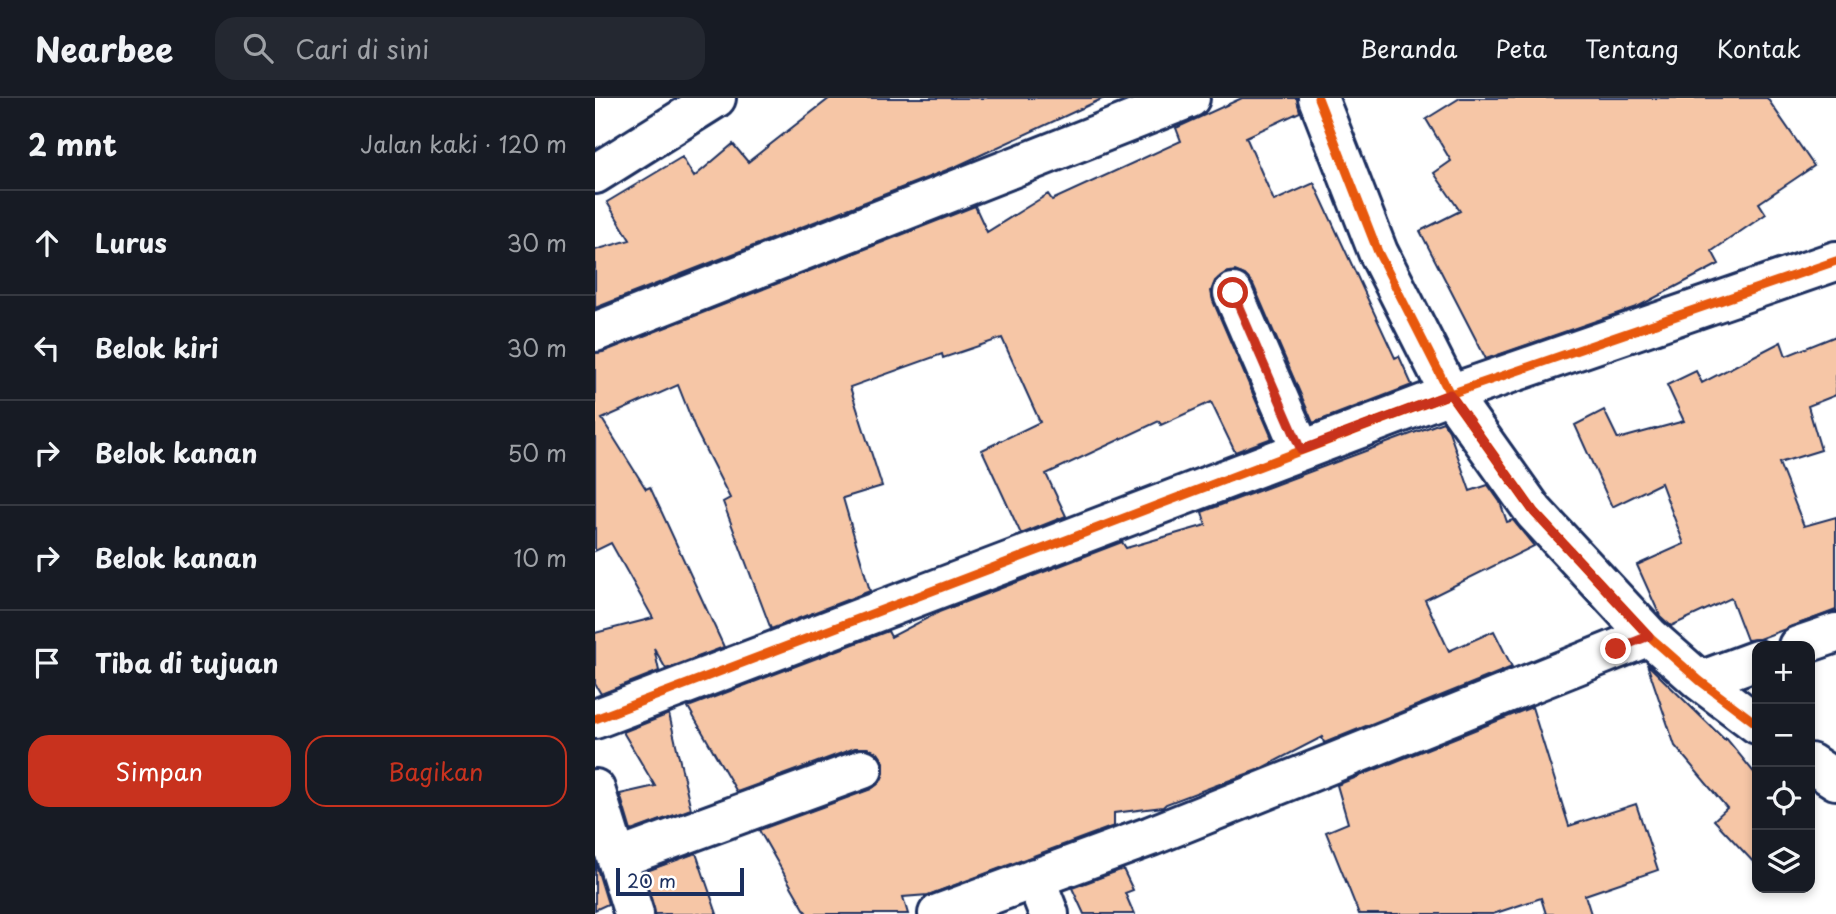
<!DOCTYPE html>
<html lang="id">
<meta charset="utf-8">
<style>
body{margin:0;font-family:"Playpen Sans",sans-serif;background:#242831;color:#f1f3f6}
.controls{position:absolute;right:21px;bottom:21px;display:grid;overflow:hidden;border-radius:14px;box-shadow:0 4px 10px #0003}
.controls button{width:63px;height:63px;display:grid;place-items:center;padding:0;border:0;border-bottom:2px solid #363941;background:#171b24;color:#f1f3f6;font:35px sans-serif}
.scale{position:absolute;left:21px;bottom:18px;width:128px;box-sizing:border-box;padding-left:7px;border:4px solid #1b2f5e;border-top:0;font-size:19px;line-height:24px;white-space:nowrap;color:#1b2f5e;-webkit-text-stroke:5px #fff;paint-order:stroke}
.stop{position:absolute;width:21px;height:21px;margin:-16px;border:5px solid #c8321e;border-radius:50%;background:#fff}
.stop.end{background:#c8321e;border-color:#fff;box-shadow:0 2px 7px #0008}
.list{margin:0;padding:0;list-style:none}
h2{display:flex;justify-content:space-between;align-items:center;height:91px;margin:0;padding:0 28px;font-size:30px}
h2 small{font-size:23px;font-weight:400;color:#9ea1a6}
.list li{display:grid;grid-template-columns:46px 1fr auto;gap:21px;align-items:center;box-sizing:border-box;height:105px;padding:0 28px;border-top:2px solid #363941}
.list b{display:block;font-size:26px;white-space:nowrap}
.list em{font-size:23px;font-style:normal;color:#9ea1a6}
.actions{display:flex;gap:14px;padding:21px 28px}
.actions a{flex:1;padding:16px 0;border:2px solid #c8321e;border-radius:21px;text-align:center;font-size:24px;color:#c8321e}
.actions .main{background:#c8321e;color:#fff}
.icon{flex:none;width:38px;height:38px;fill:none;stroke:currentColor;stroke-width:2;stroke-linecap:round;stroke-linejoin:round}
.map{position:relative;flex:none;width:1241px;height:816px;overflow:hidden}
header{display:flex;align-items:center;gap:42px;box-sizing:border-box;height:98px;padding:0 35px;background:#171b24;border-bottom:2px solid #363941}
header strong{font-size:33px}
nav{display:flex;gap:38px;margin-inline-start:auto;font-size:24px}
.search{width:490px;height:63px;background:#242831;display:flex;align-items:center;gap:18px;box-sizing:border-box;padding:0 24px;border-radius:21px;color:#9ea1a6;font-size:26px}
main{display:flex}
aside{flex:1;background:#171b24}
.map>svg:first-child{display:block}
.building{fill:#f6c6a6;stroke:#1b2f5e;stroke-width:2}
.lines{fill:none;stroke-linecap:round;stroke-linejoin:round}
.minor-casing{stroke:#1b2f5e;stroke-width:44}
.minor{stroke:#fff;stroke-width:38}
.cycleway-casing{stroke:#fff;stroke-width:13}
.cycleway{stroke:#e8590c;stroke-width:9}
.route{stroke:#c8321e;stroke-width:9}
</style>
<header>
<strong>Nearbee</strong>
<div class="search"><svg class="icon" aria-label="search" viewBox="0 0 24 24"><circle cx="10" cy="10" r="6"/><path d="M15 15l6 6"/></svg>Cari di sini</div>
<nav><a>Beranda</a><a>Peta</a><a>Tentang</a><a>Kontak</a></nav>
</header>
<main>
<aside>
<h2>2 mnt<small>Jalan kaki · 120 m</small></h2>
<ul class="list">
<li><svg class="icon" aria-label="ahead" viewBox="0 0 24 24"><path d="M12 20V5M6 11l6-6 6 6"/></svg><div><b>Lurus</b></div><em>30 m</em></li>
<li><svg class="icon" aria-label="left" viewBox="0 0 24 24"><path d="M17 20v-9H6M10 6l-5 5 5 5"/></svg><div><b>Belok kiri</b></div><em>30 m</em></li>
<li><svg class="icon" aria-label="right" viewBox="0 0 24 24"><path d="M7 20v-9h11M14 6l5 5-5 5"/></svg><div><b>Belok kanan</b></div><em>50 m</em></li>
<li><svg class="icon" aria-label="right" viewBox="0 0 24 24"><path d="M7 20v-9h11M14 6l5 5-5 5"/></svg><div><b>Belok kanan</b></div><em>10 m</em></li>
<li><svg class="icon" aria-label="arrive" viewBox="0 0 24 24"><path d="M6 21V4h12l-3 4 3 4H6"/></svg><div><b>Tiba di tujuan</b></div></li>
</ul>
<div class="actions"><a class="main">Simpan</a><a>Bagikan</a></div>
</aside>
<div class="map">
<svg width="1241" height="816" viewBox="0 0 1241 816">
<rect width="100%" height="100%" fill="#fff"/>
<filter id="ink" filterUnits="userSpaceOnUse"><feTurbulence type="fractalNoise" baseFrequency=".0143" numOctaves="2"/><feDisplacementMap in="SourceGraphic" scale="14" xChannelSelector="R" yChannelSelector="G"/><feConvolveMatrix kernelMatrix="1 2 1 2 8 2 1 2 1" color-interpolation-filters="sRGB"/></filter>
<g filter="url(#ink)">
<path class="building" d="M 235,0 L 509,0 L 362,68 L 0,210 L 0,152 L 35,142 L 12,104 L 87,59 L 99,79 L 138,46 L 153,64 Z
M 647,0 L 702,0 L 705,14 L 651,39 L 679,103 L 719,85 L 800,260 L 804,258 L 817,287 L 718,325 L 658,186 L 650,177 L 640,173 L 630,175 L 620,183 L 616,193 L 618,203 L 677,340 L 640,354 L 616,304 L 566,327 L 564,323 L 451,376 L 471,418 L 426,436 L 387,352 L 445,324 L 407,240 L 348,260 L 347,256 L 255,289 L 287,388 L 248,400 L 275,493 L 176,531 L 128,404 L 135,400 L 102,335 L 83,287 L 7,321 L 51,391 L 55,389 L 129,549 L 71,571 L 59,550 L 64,573 L 6,596 L 0,586 L 0,535 L 58,520 L 16,445 L 0,453 L 0,255 L 8,254 L 380,108 L 392,134 L 453,96 L 457,102 L 586,43 L 581,30 Z
M 865,0 L 1172,0 L 1219,68 L 1164,105 L 1171,116 L 1117,153 L 1124,166 L 1044,208 L 891,261 L 825,133 L 865,113 L 839,75 L 856,63 L 831,21 Z
M 1241,238 L 1241,297 L 1213,308 L 1226,352 L 1184,365 L 1209,428 L 1241,419 L 1241,512 L 1164,541 L 1152,542 L 1136,500 L 1076,528 L 1065,518 L 1042,467 L 1089,446 L 1066,385 L 1017,409 L 980,327 L 1009,312 L 1023,341 L 1089,323 L 1072,287 L 1101,273 L 1107,285 L 1186,244 L 1191,258 Z
M 848,324 L 854,333 L 875,393 L 893,387 L 905,404 L 912,424 L 918,422 L 939,448 L 830,502 L 854,553 L 899,533 L 917,569 L 729,645 L 727,639 L 665,671 L 571,706 L 568,709 L 519,715 L 519,728 L 333,797 L 308,799 L 313,816 L 212,816 L 164,732 L 276,691 L 285,684 L 289,675 L 289,664 L 283,655 L 272,650 L 260,650 L 142,694 L 93,609 L 293,533 L 296,539 L 344,514 L 527,444 L 531,450 L 611,427 L 607,414 Z
M 1052,566 L 1130,642 L 1131,640 L 1162,678 L 1162,768 L 1119,722 L 1132,710 L 1080,648 Z
M 937,609 L 974,728 L 1041,706 L 1063,772 L 990,797 L 996,816 L 951,816 L 946,800 L 898,816 L 764,816 L 731,734 L 753,725 L 742,687 Z
M 74,616 L 96,711 L 36,733 L 25,696 L 60,688 L 28,634 Z
M 101,755 L 122,816 L 60,816 L 49,774 Z
M 0,764 L 13,806 L 0,812 Z
M 528,771 L 538,792 L 530,795 L 539,816 L 489,816 L 477,790 Z"/>
<g class="lines">
<defs>
<path id="minor" d="M 723,0 L 783,154 L 855,296 L 939,414 L 1054,538 L 1105,583 L 1162,626
M 0,76 L 121,0
M 638,195 L 706,352
M 0,234 L 595,0
M 1203,548 L 1241,535
M 1105,583 L 1162,562
M 0,621 L 855,296 L 1241,163
M 1215,665 L 1241,682
M 0,691 L 39,816
M 22,761 L 268,671
M 440,780 L 454,816
M 343,816 L 556,738 L 1054,538"/>
</defs>
<use href="#minor" class="minor-casing"/>
<use href="#minor" class="minor"/>
<defs>
<path id="cycleway" d="M 723,0 L 783,154 L 855,296 L 939,414 L 1054,538 L 1105,583 L 1162,626
M 0,621 L 855,296 L 1241,163"/>
</defs>
<use href="#cycleway" class="cycleway-casing"/>
<use href="#cycleway" class="cycleway"/>
</g>
</g>
<g class="lines" filter="url(#ink)">
<path class="route" d="M 638,195 L 706,352 L 855,296 L 939,414 L 1054,538 L 1021,551"/>
</g>
</svg>
<div class="controls">
<button>+</button>
<button>−</button>
<button><svg class="icon" aria-label="locate" viewBox="0 0 24 24"><circle cx="12" cy="12" r="6"/><path d="M12 2v4M12 18v4M2 12h4M18 12h4"/></svg></button>
<button><svg class="icon" aria-label="layers" viewBox="0 0 24 24"><path d="M12 4l9 5-9 5-9-5zM3 14l9 5 9-5"/></svg></button>
</div>
<div class="scale">20 m</div>
<div class="stop" style="left:638px;top:195px"></div>
<div class="stop end" style="left:1021px;top:551px"></div>
</div>
</main>
